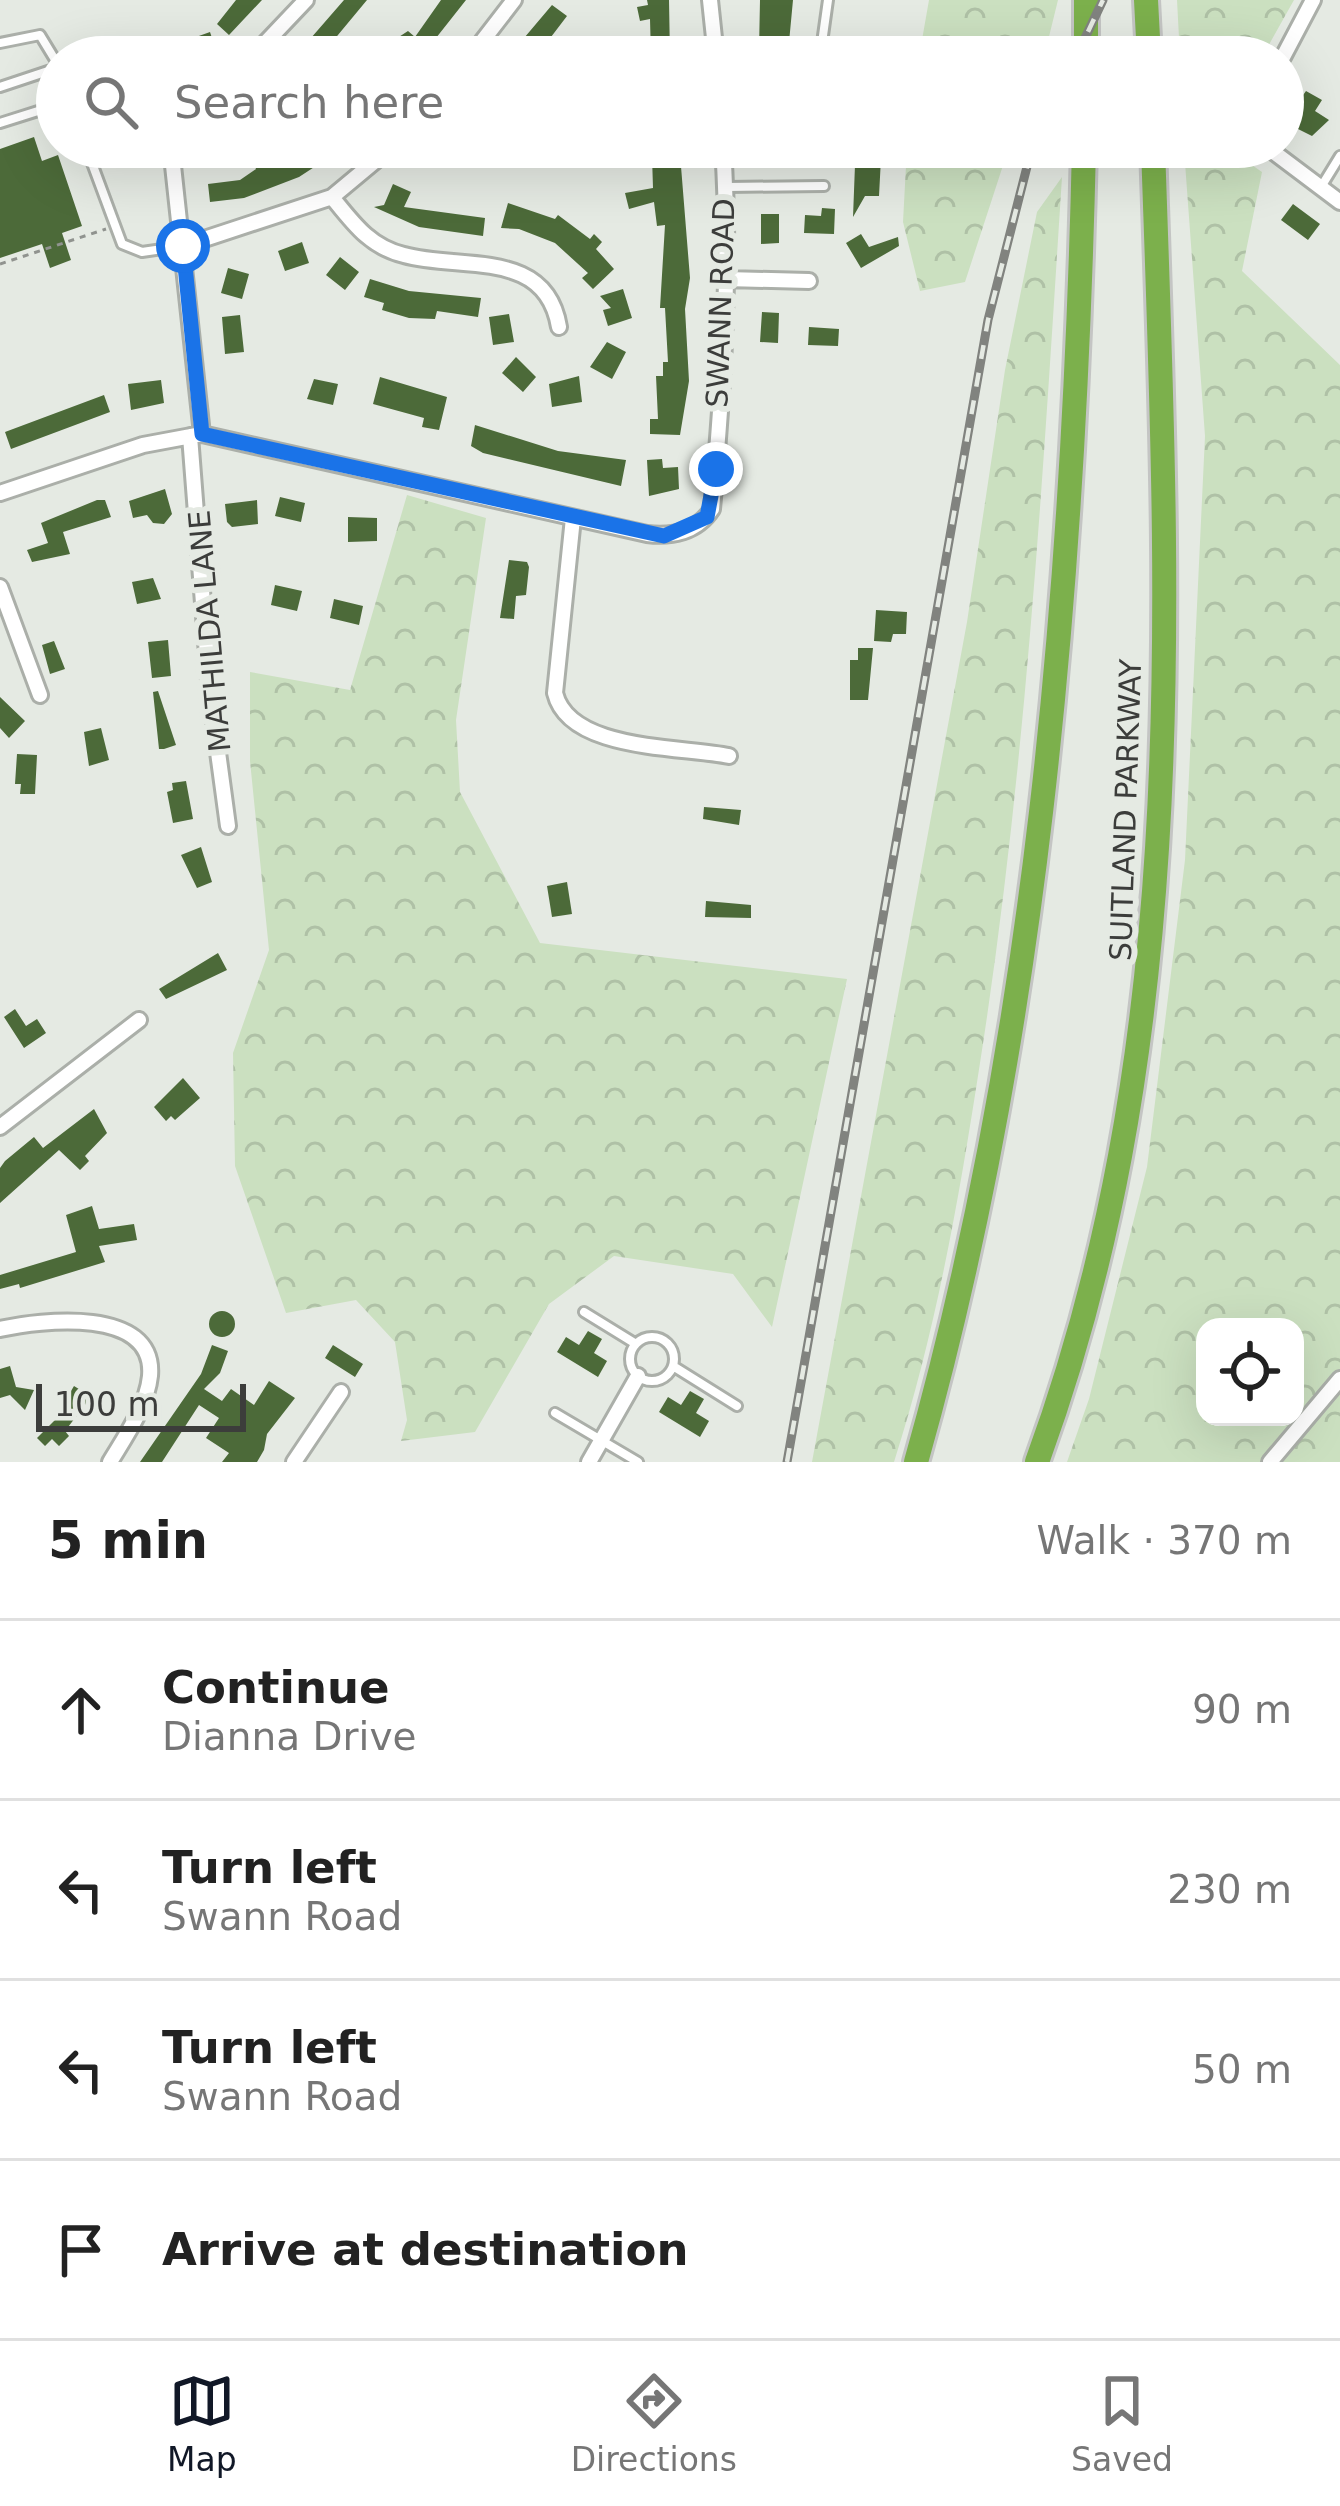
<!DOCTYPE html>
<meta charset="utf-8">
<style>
body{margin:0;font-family:"DejaVu Sans",sans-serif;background:#f2f2f2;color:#222}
.controls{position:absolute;right:36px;bottom:36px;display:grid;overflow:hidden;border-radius:24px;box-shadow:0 12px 48px #0002}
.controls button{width:108px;height:108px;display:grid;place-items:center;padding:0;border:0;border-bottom:3px solid #e0e0e0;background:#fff;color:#222;font:60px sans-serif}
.scale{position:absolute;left:36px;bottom:30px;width:210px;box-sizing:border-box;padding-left:12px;border:6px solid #3c3d3b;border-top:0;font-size:33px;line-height:42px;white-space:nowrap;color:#3c3d3b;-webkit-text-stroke:9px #e5eae3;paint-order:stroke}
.stop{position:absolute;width:36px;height:36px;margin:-27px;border:9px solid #1a73e8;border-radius:50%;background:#fff}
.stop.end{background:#1a73e8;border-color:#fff;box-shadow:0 3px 12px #0008}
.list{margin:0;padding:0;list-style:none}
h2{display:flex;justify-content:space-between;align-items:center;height:156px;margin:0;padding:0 48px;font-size:51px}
h2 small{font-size:39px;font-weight:400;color:#767676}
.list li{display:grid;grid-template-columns:78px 1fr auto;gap:36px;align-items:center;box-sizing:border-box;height:180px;padding:0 48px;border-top:3px solid #e0e0e0}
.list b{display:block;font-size:45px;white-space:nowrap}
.list p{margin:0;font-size:39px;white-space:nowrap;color:#767676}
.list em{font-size:39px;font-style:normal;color:#767676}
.icon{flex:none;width:66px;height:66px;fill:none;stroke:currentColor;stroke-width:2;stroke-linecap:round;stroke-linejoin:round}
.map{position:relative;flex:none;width:1340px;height:1462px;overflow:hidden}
.search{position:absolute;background:#fff;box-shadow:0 12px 48px #0002;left:36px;right:36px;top:36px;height:132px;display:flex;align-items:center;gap:30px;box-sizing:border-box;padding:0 42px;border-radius:66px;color:#767676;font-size:45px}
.sheet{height:876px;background:#fff}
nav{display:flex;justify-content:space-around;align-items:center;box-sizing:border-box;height:168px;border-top:3px solid #e0e0e0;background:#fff;font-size:33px;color:#767676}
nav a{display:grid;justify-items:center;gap:6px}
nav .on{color:#111827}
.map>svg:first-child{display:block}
.forest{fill:url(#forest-crowns);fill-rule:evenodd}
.building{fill:#4c6a39}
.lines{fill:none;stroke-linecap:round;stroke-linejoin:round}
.service-casing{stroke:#abafa9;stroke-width:14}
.minor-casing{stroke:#abafa9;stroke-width:20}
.trunk-casing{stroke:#c4c5c4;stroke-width:30}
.path{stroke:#90938f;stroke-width:3;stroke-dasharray:6 6;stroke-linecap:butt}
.service{stroke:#fff;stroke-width:8}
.minor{stroke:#fff;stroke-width:14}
.trunk{stroke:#7cb04c;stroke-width:24}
.rail-casing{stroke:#81837f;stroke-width:9}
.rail{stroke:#e5eae3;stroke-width:4.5;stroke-dasharray:14;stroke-linecap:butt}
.route{stroke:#1a73e8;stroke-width:15}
.labels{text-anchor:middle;stroke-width:12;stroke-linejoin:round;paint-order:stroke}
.street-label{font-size:30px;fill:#3c3d3b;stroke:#e5eae3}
</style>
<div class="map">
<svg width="1340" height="1462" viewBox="0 0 1340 1462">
<defs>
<pattern id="forest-crowns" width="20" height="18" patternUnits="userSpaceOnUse" patternTransform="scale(3)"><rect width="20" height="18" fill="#cbe0c0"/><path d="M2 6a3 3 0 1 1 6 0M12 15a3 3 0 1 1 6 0" fill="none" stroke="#afc1a6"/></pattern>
</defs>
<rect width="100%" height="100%" fill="#e5eae3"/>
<path class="forest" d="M 929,0 L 1058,0 L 1044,57 L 919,57 Z
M 1177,0 L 1294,0 L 1262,57 L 1180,57 Z
M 907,147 L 1009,147 L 965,282 L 920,291 L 903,222 Z
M 1226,147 L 1262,172 L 1242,271 L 1340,365 L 1340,1462 L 1067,1462 L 1089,1399 L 1147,1167 L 1185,860 L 1205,436 L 1184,149 ZM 1205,1327 L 1295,1327 L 1295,1417 L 1205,1417 Z
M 1062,177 C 1043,474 1026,769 980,1063 C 959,1199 936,1331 894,1462 L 812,1462 L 967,622 L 1005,370 L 1037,212 Z
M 407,495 L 486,518 L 456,720 L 460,792 L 540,943 L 847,979 L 772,1327 L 733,1274 L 614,1256 L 549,1304 L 475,1432 L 401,1441 L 407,1420 L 395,1342 L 356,1300 L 286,1313 L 235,1166 L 233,1053 L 269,950 L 250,761 L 250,672 L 350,690 Z"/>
<path class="building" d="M 236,0 L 262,0 L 229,35 L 217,24 Z
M 344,0 L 367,0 L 328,47 L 332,51 L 317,57 L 304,46 Z
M 441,0 L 466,0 L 421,57 L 402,57 L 388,44 L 408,31 L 415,37 Z
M 647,0 L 669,0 L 670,57 L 651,57 L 650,19 L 640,21 L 637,7 L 648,5 Z
M 760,0 L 793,0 L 788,53 L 759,50 Z
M 552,5 L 567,16 L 551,37 L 532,57 L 508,57 Z
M 210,32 L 215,47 L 203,57 L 187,57 L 182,42 Z
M 1306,91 L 1322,100 L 1315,111 L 1329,120 L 1312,136 L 1290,125 L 1295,117 L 1285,110 L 1295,94 L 1301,98 Z
M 34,137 L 42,161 L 58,155 L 82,226 L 62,233 L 71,260 L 50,268 L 42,244 L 0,258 L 0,149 Z
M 246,147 L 261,147 L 272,167 L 278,168 L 311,147 L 345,147 L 299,177 L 244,198 L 210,202 L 208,184 L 240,180 L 256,169 Z
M 770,147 L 858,147 L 857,157 L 881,158 L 879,196 L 865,196 L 853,217 L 855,165 L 769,161 Z
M 680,154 L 690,278 L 685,309 L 689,381 L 680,435 L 650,434 L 650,419 L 658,419 L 656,376 L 663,376 L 663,362 L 668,362 L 665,308 L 660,308 L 665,225 L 657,226 L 654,202 L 629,209 L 625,193 L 653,188 L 652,156 Z
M 393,184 L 411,192 L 404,207 L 485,218 L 483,236 L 419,227 L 374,207 L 384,205 Z
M 508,203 L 555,219 L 558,215 L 590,239 L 594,234 L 602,242 L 596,249 L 614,269 L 593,289 L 582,278 L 588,273 L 555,243 L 519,229 L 501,228 Z
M 1293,204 L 1320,224 L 1308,240 L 1281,220 Z
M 822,208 L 835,209 L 834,234 L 804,233 L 805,215 L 821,216 Z
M 761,214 L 779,214 L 779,243 L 761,244 Z
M 861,234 L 869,247 L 898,237 L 899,246 L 861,268 L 846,243 Z
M 302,242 L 309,263 L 285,271 L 278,251 Z
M 340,257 L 359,272 L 345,290 L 326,275 Z
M 228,268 L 249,274 L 242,299 L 221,293 Z
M 370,279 L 409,291 L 481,298 L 478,317 L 437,311 L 435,319 L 409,318 L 382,310 L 384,303 L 364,297 Z
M 623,289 L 632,318 L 608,326 L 603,310 L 611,308 L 600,296 Z
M 762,312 L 779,313 L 778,343 L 760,342 Z
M 509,314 L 514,342 L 493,345 L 489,317 Z
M 240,315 L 244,352 L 225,354 L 222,317 Z
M 809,327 L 839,329 L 838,346 L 808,345 Z
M 607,342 L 626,352 L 612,379 L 590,367 Z
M 516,357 L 536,377 L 523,392 L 502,373 Z
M 579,376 L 582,402 L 552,407 L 549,384 Z
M 380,377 L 447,397 L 439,430 L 422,427 L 424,418 L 373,404 Z
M 314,379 L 338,384 L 333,405 L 307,399 Z
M 161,380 L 164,403 L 131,410 L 128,384 Z
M 104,395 L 110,412 L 11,449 L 5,432 Z
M 475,425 L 558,451 L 626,460 L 621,486 L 483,453 L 471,446 Z
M 662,459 L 663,468 L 678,467 L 679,489 L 649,496 L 647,460 Z
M 165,489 L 172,514 L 164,524 L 153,523 L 147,515 L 133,518 L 129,501 Z
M 280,497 L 305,503 L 301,522 L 275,516 Z
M 97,500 L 105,500 L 111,517 L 63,532 L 70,554 L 32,562 L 27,550 L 48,543 L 41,523 Z
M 257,500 L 258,524 L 232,527 L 227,522 L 225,504 Z
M 348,517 L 377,518 L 377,541 L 348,542 Z
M 509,560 L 527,562 L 529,567 L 526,595 L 516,596 L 514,619 L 500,618 Z
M 153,578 L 161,599 L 137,604 L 132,582 Z
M 275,585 L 302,591 L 297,611 L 271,605 Z
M 334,599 L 363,606 L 359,625 L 330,618 Z
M 876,610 L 907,612 L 906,634 L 893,634 L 891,642 L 874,641 Z
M 168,640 L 171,676 L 152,678 L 148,642 Z
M 54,641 L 65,669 L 50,674 L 42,645 Z
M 858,648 L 873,648 L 868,700 L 850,700 L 850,660 L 858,660 Z
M 158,691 L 176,745 L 164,749 L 159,749 L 153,692 Z
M 0,697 L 25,721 L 9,738 L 0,728 Z
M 101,728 L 109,760 L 89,766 L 84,732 Z
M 17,754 L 37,755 L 35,794 L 20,794 L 21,784 L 15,784 Z
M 186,781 L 193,819 L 173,823 L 167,792 L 173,790 L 172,783 Z
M 704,807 L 741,810 L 739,825 L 703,819 Z
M 201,847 L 212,882 L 197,888 L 181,855 Z
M 567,882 L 572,914 L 552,917 L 547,886 Z
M 706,901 L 751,905 L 751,918 L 705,917 Z
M 218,953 L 227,970 L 166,999 L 159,989 Z
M 15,1009 L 26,1026 L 37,1019 L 46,1033 L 24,1048 L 4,1017 Z
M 183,1078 L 200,1098 L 175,1120 L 171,1116 L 166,1121 L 154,1107 Z
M 94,1109 L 107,1133 L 85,1156 L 89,1161 L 80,1170 L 59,1150 L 0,1203 L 0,1168 L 5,1161 L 34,1137 L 43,1148 Z
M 92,1206 L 99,1229 L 134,1224 L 137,1240 L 99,1246 L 105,1262 L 20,1288 L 19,1284 L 0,1289 L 0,1275 L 76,1252 L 66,1215 Z
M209 1324a13 13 0 1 1 26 0a13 13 0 1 1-26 0Z
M 588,1331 L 602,1339 L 594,1353 L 607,1361 L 598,1377 L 557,1352 L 566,1337 L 579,1345 Z
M 212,1345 L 228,1351 L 220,1373 L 204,1389 L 222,1401 L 231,1389 L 254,1405 L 269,1381 L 295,1398 L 267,1434 L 264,1450 L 257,1462 L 222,1462 L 229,1453 L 206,1438 L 219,1418 L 199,1405 L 162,1462 L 140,1462 L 201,1374 Z
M 333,1345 L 363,1364 L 355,1377 L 325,1358 Z
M 10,1366 L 16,1387 L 34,1390 L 25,1410 L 10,1395 L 0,1398 L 0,1369 Z
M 74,1386 L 87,1394 L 85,1405 L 65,1431 L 69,1436 L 59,1446 L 52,1439 L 45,1446 L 37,1438 L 66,1409 L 62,1406 Z
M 690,1391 L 704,1399 L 696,1413 L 709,1421 L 700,1437 L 659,1412 L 668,1397 L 681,1405 Z"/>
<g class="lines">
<defs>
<path id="service" d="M 0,43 L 40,35 L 57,63
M 820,57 L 828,0
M 0,87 L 57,68
M 0,123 L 57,105
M 86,147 L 122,244 L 142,252 L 183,246
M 727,187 L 824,186
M 1321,187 L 1340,156
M 584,1312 L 636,1344
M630 1359a22 22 0 1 1 44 0a22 22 0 1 1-44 0Z
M 673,1366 L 737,1406
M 555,1413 L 638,1462"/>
<path id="minor" d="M 710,0 L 716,57
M 252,57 L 306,0
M 470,57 L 514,0
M 1283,57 L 1313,0
M 171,147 L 202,434
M 1267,147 L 1340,202
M 332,197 C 353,223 370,247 404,255 C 462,271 546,248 559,327
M 183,246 L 332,197 L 392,147
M 726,279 L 809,281
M 190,436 L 210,693 L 228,826
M 0,493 L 143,445 L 202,434 L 647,534 C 672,537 697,532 712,509 C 723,390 731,267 723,147
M 573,518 L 555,693 C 569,751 679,746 729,756
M 0,587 L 40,695
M 0,1127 L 139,1020
M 0,1329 C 40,1320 156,1306 150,1376 C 147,1406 125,1437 110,1462
M 294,1462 L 341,1392
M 589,1462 L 638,1376
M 1270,1462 L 1340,1379"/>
<path id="trunk" d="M 1146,0 L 1149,57
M 1086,57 L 1086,0
M 916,1462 C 1036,1038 1074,586 1084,147
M 1037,1462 C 1193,1036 1168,592 1153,147"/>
</defs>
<use href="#service" class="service-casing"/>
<use href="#minor" class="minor-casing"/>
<use href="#trunk" class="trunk-casing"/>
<path class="path" d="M 0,264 L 106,229"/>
<use href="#service" class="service"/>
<use href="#minor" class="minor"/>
<use href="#trunk" class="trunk"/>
<defs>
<path id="rail" d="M 1076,57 L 1103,0
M 787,1462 L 988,320 L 1032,147"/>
</defs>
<use href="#rail" class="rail-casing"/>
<use href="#rail" class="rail"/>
</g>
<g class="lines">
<path class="route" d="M 183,246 L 202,434 L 664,536 L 707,517 L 716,469"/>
</g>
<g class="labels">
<g class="street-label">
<text transform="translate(721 303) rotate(-88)" y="10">SWANN ROAD</text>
<text transform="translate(210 631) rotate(-95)" y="10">MATHILDA LANE</text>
<text transform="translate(1126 810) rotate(-88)" y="10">SUITLAND PARKWAY</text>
</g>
</g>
</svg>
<div class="controls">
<button><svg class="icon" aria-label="locate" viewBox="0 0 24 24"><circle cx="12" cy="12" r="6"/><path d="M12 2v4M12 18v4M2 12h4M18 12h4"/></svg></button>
</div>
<div class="scale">100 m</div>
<div class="stop" style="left:183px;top:246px"></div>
<div class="stop end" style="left:716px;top:469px"></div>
<div class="search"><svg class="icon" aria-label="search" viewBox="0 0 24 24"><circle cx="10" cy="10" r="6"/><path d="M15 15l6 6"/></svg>Search here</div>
</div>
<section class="sheet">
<h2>5 min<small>Walk · 370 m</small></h2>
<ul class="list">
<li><svg class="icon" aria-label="ahead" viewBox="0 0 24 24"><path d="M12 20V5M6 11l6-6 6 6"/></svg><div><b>Continue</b><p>Dianna Drive</p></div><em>90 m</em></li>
<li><svg class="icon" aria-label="left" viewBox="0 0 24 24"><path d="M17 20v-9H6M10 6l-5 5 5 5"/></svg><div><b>Turn left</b><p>Swann Road</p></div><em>230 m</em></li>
<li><svg class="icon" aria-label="left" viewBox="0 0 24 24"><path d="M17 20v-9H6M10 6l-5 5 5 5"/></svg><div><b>Turn left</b><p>Swann Road</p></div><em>50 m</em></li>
<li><svg class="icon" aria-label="arrive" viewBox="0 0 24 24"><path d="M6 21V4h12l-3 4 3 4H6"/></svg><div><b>Arrive at destination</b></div></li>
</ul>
</section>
<nav>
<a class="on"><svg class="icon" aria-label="map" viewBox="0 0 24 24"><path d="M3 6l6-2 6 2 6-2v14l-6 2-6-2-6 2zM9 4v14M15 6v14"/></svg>Map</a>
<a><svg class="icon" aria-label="directions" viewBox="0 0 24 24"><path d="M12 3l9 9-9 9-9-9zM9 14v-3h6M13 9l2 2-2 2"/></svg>Directions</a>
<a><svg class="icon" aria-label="saved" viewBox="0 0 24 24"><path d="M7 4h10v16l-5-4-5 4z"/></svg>Saved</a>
</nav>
